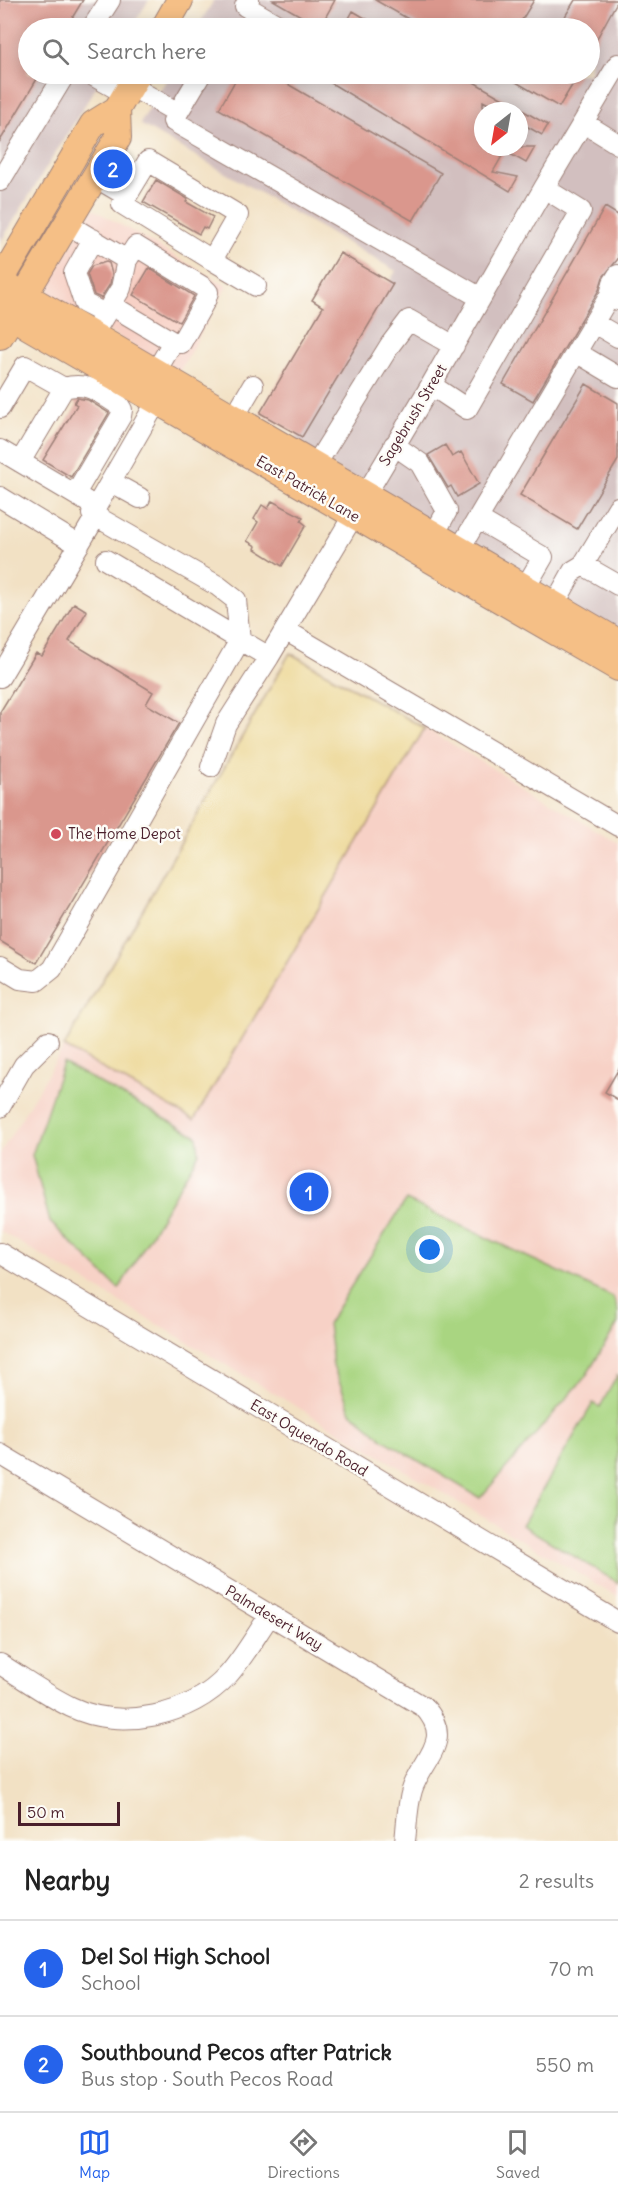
<!DOCTYPE html>
<meta charset="utf-8">
<style>
body{margin:0;font-family:Delius,sans-serif;background:#f6f6f6;color:#222}
.compass{position:absolute;left:474px;top:102px;width:54px;height:54px;border-radius:50%;background:#fff;box-shadow:0 3px 15px #0003;rotate:211deg}
.scale{position:absolute;left:18px;bottom:15px;width:102px;box-sizing:border-box;padding-left:6px;border:3px solid #4a1f2b;border-top:0;font-size:16px;line-height:21px;white-space:nowrap;color:#4a1f2b;-webkit-text-stroke:4px #fdfcf7;paint-order:stroke}
.you{position:absolute;left:430px;top:1250px;width:21px;height:21px;margin:-15px;border:4px solid #fff;border-radius:50%;background:#1a73e8;box-shadow:0 0 0 9px #1a73e833}
.badge{display:grid;place-items:center;width:39px;height:39px;border-radius:50%;background:#2563eb;color:#fff;font-size:20px;font-weight:700}
.pin{position:absolute;translate:-50% -50%;border:3px solid #fff;box-shadow:0 2px 6px #0006}
.list{margin:0;padding:0;list-style:none}
h2{display:flex;justify-content:space-between;align-items:center;height:78px;margin:0;padding:0 24px;font-size:26px}
h2 small{font-size:20px;font-weight:400;color:#767676}
.list li{display:grid;grid-template-columns:39px 1fr auto;gap:18px;align-items:center;box-sizing:border-box;height:96px;padding:0 24px;border-top:2px solid #e0e0e0}
.list b{display:block;font-size:22px;white-space:nowrap}
.list p{margin:0;font-size:20px;white-space:nowrap;color:#767676}
.list em{font-size:20px;font-style:normal;color:#767676}
.icon{flex:none;width:33px;height:33px;fill:none;stroke:currentColor;stroke-width:2;stroke-linecap:round;stroke-linejoin:round}
.map{position:relative;flex:none;width:618px;height:1841px;overflow:hidden}
.search{position:absolute;background:#fff;box-shadow:0 3px 15px #0003;left:18px;right:18px;top:18px;height:66px;display:flex;align-items:center;gap:15px;box-sizing:border-box;padding:0 21px;border-radius:33px;color:#767676;font-size:22px}
.sheet{height:270px;background:#fff}
nav{display:flex;justify-content:space-around;align-items:center;box-sizing:border-box;height:84px;border-top:2px solid #e0e0e0;background:#fff;font-size:16px;color:#767676}
nav a{display:grid;justify-items:center;gap:3px}
nav .on{color:#2563eb}
.map>svg:first-child{display:block}
.built{fill:#f7d1c6}
.industrial{fill:#d2bfbf;fill-rule:evenodd}
.green{fill:#a9d581;stroke:#7a7a56;stroke-width:1.5}
.sand{fill:#eeda9e;stroke:#9c7c64;stroke-width:1.5}
.building{fill:#da978d}
.lines{fill:none;stroke-linecap:round;stroke-linejoin:round}
.minor-casing{stroke:#9e8078;stroke-width:22}
.major-casing{stroke:#9e8078;stroke-width:28}
.minor{stroke:#fff;stroke-width:20}
.major{stroke:#f5bf86;stroke-width:26}
.poi-dot{fill:#d1495b;stroke:#fdfcf7;stroke-width:2}
.labels{text-anchor:middle;stroke-width:5;stroke-linejoin:round;paint-order:stroke}
.street-label{font-size:15px;fill:#4a1f2b;stroke:#fdfcf7}
.poi-label{font-size:15px;fill:#4a1f2b;stroke:#fdfcf7;text-anchor:start}
</style>
<div class="map">
<svg width="618" height="1841" viewBox="0 0 618 1841">
<rect width="100%" height="100%" fill="#fdfcf7"/>
<filter id="ink" filterUnits="userSpaceOnUse"><feTurbulence type="fractalNoise" baseFrequency=".0167" numOctaves="2"/><feDisplacementMap in="SourceGraphic" scale="12" xChannelSelector="R" yChannelSelector="G"/><feConvolveMatrix kernelMatrix="1 2 1 2 8 2 1 2 1" color-interpolation-filters="sRGB"/></filter>
<filter id="wash" filterUnits="userSpaceOnUse"><feTurbulence type="fractalNoise" baseFrequency=".008" numOctaves="4" result="noise"/><feDisplacementMap in="SourceGraphic" scale="24" xChannelSelector="R" yChannelSelector="G"/><feGaussianBlur stdDeviation="1.35" result="paint"/><feColorMatrix in="noise" values="0 0 0 0 0 0 0 0 0 0 0 0 0 0 0 0 0 1.4 0 .05"/><feComposite in="paint" operator="in"/></filter>
<g filter="url(#wash)">
<rect width="100%" height="100%" fill="#f2e1c4"/>
<path class="built" d="M 93,209 L 227,286 L 178,374 L 49,295 L 50,280 Z
M 425,728 L 618,843 L 618,1597 L 0,1231 L 0,1154 L 64,1047 L 194,1120 Z"/>
<path class="industrial" d="M 0,0 L 149,0 L 131,28 L 28,28 L 28,74 L 104,74 L 0,243 Z
M 214,0 L 618,0 L 618,653 L 294,441 L 396,271 L 140,124 L 170,74 L 590,74 L 590,28 L 197,28 ZM 483,111 L 519,111 L 519,147 L 483,147 Z"/>
<path class="green" d="M 63,1063 L 197,1136 L 199,1153 L 119,1289 L 50,1222 L 32,1155 Z
M 406,1200 L 613,1297 L 618,1311 L 618,1323 L 586,1376 L 480,1498 L 384,1440 L 351,1412 L 333,1366 L 328,1323 Z
M 618,1374 L 618,1583 L 522,1525 L 593,1403 L 600,1407 Z"/>
<path class="sand" d="M 290,653 L 425,728 L 194,1120 L 64,1047 Z"/>
<g id="blocks">
<path class="building" d="M 0,0 L 83,0 L 66,28 L 28,28 L 28,74 L 40,74 L 0,141 Z
M 273,0 L 335,0 L 320,27 Z
M 375,0 L 534,0 L 517,28 L 424,28 Z
M 575,0 L 618,0 L 590,51 L 590,28 L 558,28 Z
M 353,11 L 382,28 L 358,28 L 347,22 Z
M 239,74 L 289,74 L 284,82 L 441,173 L 413,221 L 219,109 Z
M 316,74 L 460,74 L 548,125 L 542,135 L 519,122 L 519,111 L 501,111 L 483,101 L 483,147 L 535,147 L 526,163 L 505,151 L 493,172 L 518,177 L 510,191 Z
M 502,74 L 579,74 L 559,107 Z
M 156,180 L 188,199 L 186,202 L 213,217 L 207,229 L 203,227 L 199,234 L 143,202 Z
M 605,207 L 618,215 L 618,259 L 603,277 L 599,290 L 533,401 L 503,384 Z
M 340,253 L 393,284 L 302,437 L 260,413 L 323,307 L 312,300 Z
M 106,262 L 109,263 L 112,274 L 110,284 L 101,298 L 94,295 L 87,274 L 92,266 Z
M 149,268 L 194,296 L 179,322 L 133,295 Z
M 586,384 L 618,403 L 618,460 L 577,529 L 520,495 Z
M 77,398 L 88,400 L 109,413 L 71,477 L 43,460 L 77,405 L 74,403 Z
M 445,445 L 452,457 L 461,452 L 479,484 L 457,497 L 451,486 L 448,488 L 428,455 Z
M 272,501 L 303,517 L 301,521 L 306,525 L 282,566 L 255,549 L 256,546 L 247,541 L 258,522 L 254,519 L 262,505 L 268,509 Z
M 74,603 L 87,611 L 69,641 L 153,692 L 146,704 L 179,723 L 36,963 L 0,941 L 0,712 L 36,653 L 42,656 Z
M 618,1070 L 618,1100 L 605,1092 Z"/>
</g>
</g>
<g filter="url(#ink)">
<use href="#blocks" fill-opacity="0" stroke="#9e8078" stroke-width="1.5"/>
<g class="lines">
<defs>
<path id="minor" d="M 249,0 L 245,6 L 283,28
M 92,28 L 110,0
M 90,74 L 126,94
M 201,74 L 173,121 L 481,298
M 131,86 L 178,113
M 584,123 L 618,144
M 148,161 L 238,215 L 212,260 L 122,204 Z
M 95,177 L 127,196
M 0,181 L 65,74
M 67,224 L 127,260 L 121,288 L 92,336
M 93,239 L 74,273 L 84,303 L 105,314
M 212,260 L 256,286
M 610,295 L 613,283 L 618,275
M 111,305 L 173,342 L 181,343 L 206,299 L 208,292 L 203,287 L 136,246 L 127,260
M 594,323 L 618,337
M 576,352 L 618,377
M 155,373 L 173,342
M 431,385 L 467,409 L 581,211 L 544,188
M 64,388 C 88,381 99,393 119,405 L 122,410 L 121,416 L 75,494
M 0,408 L 25,366 L 64,388 L 20,462
M 227,429 L 253,385
M 394,445 L 420,463 L 447,511 L 434,535
M 0,450 L 86,501
M 315,466 L 390,345 L 409,320 L 454,346
M 111,482 L 140,498
M 0,497 L 79,545
M 618,507 L 583,565 L 618,585
M 478,519 L 543,557 L 525,588
M 459,550 L 610,295 L 618,300
M 106,560 L 240,640 L 236,600 L 218,586 L 92,514 L 157,401
M 548,616 L 573,571 L 583,565
M 285,630 L 618,826
M 0,677 L 96,516
M 211,767 L 226,724 L 269,657 L 431,385 L 544,188 L 618,64
M 0,967 L 20,979 L 37,981 L 52,969 L 240,640 L 269,657
M 0,1107 L 24,1065 L 48,1041
M 0,1253 L 618,1622
M 0,1454 L 424,1707 C 455,1741 422,1758 412,1790 C 407,1806 407,1825 405,1841
M 0,1664 C 23,1678 46,1695 71,1707 C 121,1731 191,1716 228,1675 C 244,1657 256,1635 270,1615"/>
<path id="major" d="M 164,28 L 180,0
M 0,281 L 618,642
M 0,282 L 93,124 L 117,109 L 138,74
M 0,307 L 29,327 L 618,668
M 0,336 L 118,138 L 117,109"/>
</defs>
<use href="#minor" class="minor-casing"/>
<use href="#major" class="major-casing"/>
<use href="#minor" class="minor"/>
<use href="#major" class="major"/>
</g>
</g>
<circle class="poi-dot" cx="56" cy="834" r="6"/>
<g class="labels">
<g class="street-label">
<text transform="translate(413 415) rotate(-59)" y="5">Sagebrush Street</text>
<text transform="translate(308 489) rotate(30)" y="5">East Patrick Lane</text>
<text transform="translate(309 1438) rotate(31)" y="5">East Oquendo Road</text>
<text transform="translate(274 1618) rotate(31)" y="5">Palmdesert Way</text>
</g>
<g class="poi-label">
<text x="68" y="839">The Home Depot</text>
</g>
</g>
</svg>
<svg class="compass" viewBox="-18 -18 36 36"><path d="M0-13l5 13h-10z" fill="#e53935"/><path d="M0 13l5-13h-10z" fill="#767676"/></svg>
<div class="scale">50 m</div>
<div class="you"></div>
<div class="pin badge" style="left:309px;top:1192px">1</div>
<div class="pin badge" style="left:113px;top:169px">2</div>
<div class="search"><svg class="icon" aria-label="search" viewBox="0 0 24 24"><circle cx="10" cy="10" r="6"/><path d="M15 15l6 6"/></svg>Search here</div>
</div>
<section class="sheet">
<h2>Nearby<small>2 results</small></h2>
<ul class="list">
<li><span class="badge">1</span><div><b>Del Sol High School</b><p>School</p></div><em>70 m</em></li>
<li><span class="badge">2</span><div><b>Southbound Pecos after Patrick</b><p>Bus stop · South Pecos Road</p></div><em>550 m</em></li>
</ul>
</section>
<nav>
<a class="on"><svg class="icon" aria-label="map" viewBox="0 0 24 24"><path d="M3 6l6-2 6 2 6-2v14l-6 2-6-2-6 2zM9 4v14M15 6v14"/></svg>Map</a>
<a><svg class="icon" aria-label="directions" viewBox="0 0 24 24"><path d="M12 3l9 9-9 9-9-9zM9 14v-3h6M13 9l2 2-2 2"/></svg>Directions</a>
<a><svg class="icon" aria-label="saved" viewBox="0 0 24 24"><path d="M7 4h10v16l-5-4-5 4z"/></svg>Saved</a>
</nav>
